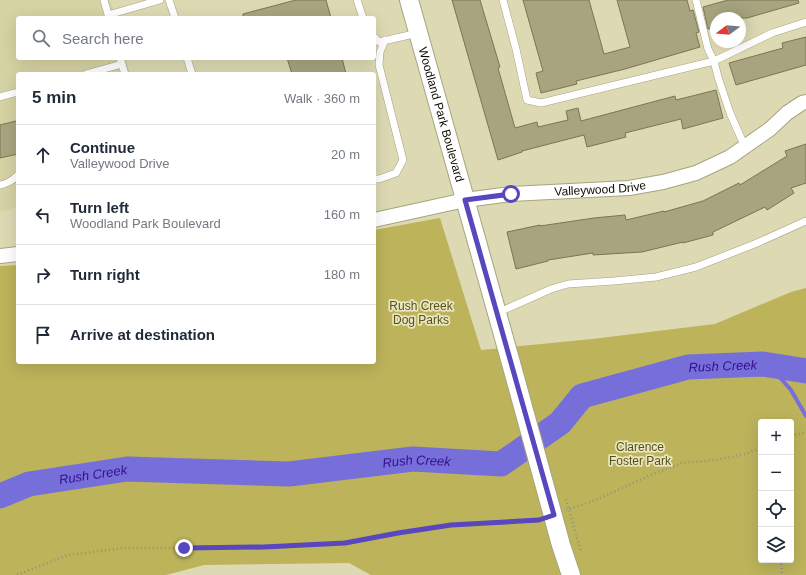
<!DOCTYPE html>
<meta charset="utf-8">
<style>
body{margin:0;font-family:Arial,sans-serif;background:#f6f6f7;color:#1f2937}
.controls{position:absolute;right:12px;bottom:12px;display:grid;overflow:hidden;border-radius:4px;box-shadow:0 4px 16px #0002}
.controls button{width:36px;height:36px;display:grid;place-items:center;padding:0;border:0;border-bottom:1px solid #e0e1e3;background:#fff;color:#1f2937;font:20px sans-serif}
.compass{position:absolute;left:710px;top:12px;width:36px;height:36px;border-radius:50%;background:#fff;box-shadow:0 4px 16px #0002;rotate:254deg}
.stop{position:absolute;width:12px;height:12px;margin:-9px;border:3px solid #5847be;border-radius:50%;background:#fff}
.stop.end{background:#5847be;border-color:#fff;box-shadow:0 1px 4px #0008}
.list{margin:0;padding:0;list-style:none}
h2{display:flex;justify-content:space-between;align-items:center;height:52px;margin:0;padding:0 16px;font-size:17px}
h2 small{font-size:13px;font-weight:400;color:#747a83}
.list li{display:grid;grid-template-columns:26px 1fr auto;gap:12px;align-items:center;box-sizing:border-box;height:60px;padding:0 16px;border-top:1px solid #e0e1e3}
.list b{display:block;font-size:15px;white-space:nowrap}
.list p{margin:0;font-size:13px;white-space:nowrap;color:#747a83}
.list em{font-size:13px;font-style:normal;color:#747a83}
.icon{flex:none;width:22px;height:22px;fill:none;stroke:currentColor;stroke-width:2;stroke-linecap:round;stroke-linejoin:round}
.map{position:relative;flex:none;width:806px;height:575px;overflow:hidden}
.search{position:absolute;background:#fff;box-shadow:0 4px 16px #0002;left:16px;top:16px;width:360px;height:44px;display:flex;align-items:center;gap:10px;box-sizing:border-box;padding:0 14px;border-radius:4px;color:#747a83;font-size:15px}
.panel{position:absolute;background:#fff;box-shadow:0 4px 16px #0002;left:16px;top:72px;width:360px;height:292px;border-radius:4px}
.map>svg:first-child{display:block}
.built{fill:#d5d2a4}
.green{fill:#bcb35b;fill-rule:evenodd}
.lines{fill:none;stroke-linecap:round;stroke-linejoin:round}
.stream{stroke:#766fd9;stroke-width:4}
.river{stroke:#766fd9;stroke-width:25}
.building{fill:#a7a47f;stroke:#797653}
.service-casing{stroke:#a7a480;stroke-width:8}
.minor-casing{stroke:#a7a480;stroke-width:16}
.tertiary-casing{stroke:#a7a480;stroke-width:20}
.path{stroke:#949275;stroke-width:2.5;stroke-dasharray:1 3;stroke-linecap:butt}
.service{stroke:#fff;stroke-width:7}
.minor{stroke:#fff;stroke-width:14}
.tertiary{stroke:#fff;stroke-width:18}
.route{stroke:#5847be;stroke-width:5}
.labels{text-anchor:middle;stroke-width:3.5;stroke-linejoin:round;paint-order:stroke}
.street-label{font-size:12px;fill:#0e0d02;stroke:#e9e6bf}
.park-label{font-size:12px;fill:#57521b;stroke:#e9e6bf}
.water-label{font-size:13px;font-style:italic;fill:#360e92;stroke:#e9e6bf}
</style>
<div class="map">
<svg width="806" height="575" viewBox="0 0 806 575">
<rect width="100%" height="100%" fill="#dcd9b3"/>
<path class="built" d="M 0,0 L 110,0 L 115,18 L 18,18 L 18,58 L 126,58 L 130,74 L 18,74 L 18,204 L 14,208 L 0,212 Z"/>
<path class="green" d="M 440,218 L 481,350 L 592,339 L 715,324 L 791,292 L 806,288 L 806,575 L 371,575 L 349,563 L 204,565 L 166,575 L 0,575 L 0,266 L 18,265 L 18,362 L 374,362 L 374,230 ZM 761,422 L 791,422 L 791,560 L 761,560 Z"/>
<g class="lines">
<path class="stream" d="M 769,365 L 791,390 L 806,416"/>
<path class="river" id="s1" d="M 0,496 L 29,484 L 127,469 L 289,474 L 413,459 L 501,464 L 560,423 L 582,396 L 688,367 L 763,364 L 806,371"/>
</g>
<path class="building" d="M 296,0 L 326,0 L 331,18 L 243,18 L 243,14 Z
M 452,0 L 480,0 L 500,67 L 498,68 L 515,128 L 537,122 L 538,127 L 568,120 L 566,111 L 578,108 L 581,121 L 675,96 L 676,100 L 716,90 L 723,118 L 683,129 L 681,119 L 625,133 L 626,137 L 587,147 L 584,135 L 522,151 L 522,152 L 498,160 Z
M 523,0 L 589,0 L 604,54 L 630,47 L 617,0 L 687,0 L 690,11 L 693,10 L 699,32 L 696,33 L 700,47 L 625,69 L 576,81 L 577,84 L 541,93 L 536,73 L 543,71 Z
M 728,0 L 798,0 L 799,3 L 747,18 L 716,18 L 716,27 L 708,29 L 703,7 Z
M 806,37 L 806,65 L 736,85 L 729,63 L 783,48 L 782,43 Z
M 287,58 L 342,58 L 346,74 L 292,74 Z
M 16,121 L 18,129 L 18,154 L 0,158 L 0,125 Z
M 806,144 L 806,183 L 791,188 L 794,193 L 767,210 L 765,207 L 713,232 L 713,235 L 683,243 L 683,242 L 642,252 L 593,255 L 593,253 L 548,260 L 548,261 L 516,269 L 507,232 L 540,225 L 540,226 L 594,218 L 625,215 L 626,220 L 664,211 L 664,212 L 703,201 L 739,183 L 740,185 L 787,156 L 785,151 Z"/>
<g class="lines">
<defs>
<path id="service" d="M 104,0 L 109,18
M 169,0 L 175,18
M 357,0 L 363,18
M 503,0 L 516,49 L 527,100 L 541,103 L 714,61 L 772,33 L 806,22
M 696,0 L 708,49 L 714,61 L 718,77 L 730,113 L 745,147
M 108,15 L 160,0
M 374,37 L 379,42 L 418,33
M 120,58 L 125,74
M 187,58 L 192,74
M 86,74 L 122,64
M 0,97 L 18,92
M 374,179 L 379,179 L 396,173 L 403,160 L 379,65 L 380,52 L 385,40
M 0,185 C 6,184 14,180 18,175
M 497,313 L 551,289 L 568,284 L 614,281 L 656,277 L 696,267 L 757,243 L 806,221"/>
<g id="minor">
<path id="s2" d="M 374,220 L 465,200 L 511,194 L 629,188 L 663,182 L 696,173 L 730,157 L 770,129 L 787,113 L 802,103 L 806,102"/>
<path d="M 0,256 L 18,254"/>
</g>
<g id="tertiary">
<path id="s3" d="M 409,0 L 511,363 L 561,545 L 571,575"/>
</g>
</defs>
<use href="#service" class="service-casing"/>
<use href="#minor" class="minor-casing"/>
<use href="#tertiary" class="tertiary-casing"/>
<path class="path" d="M 791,436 L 806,432
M 566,499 L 581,552
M 566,510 L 596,500 L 653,474 L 682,463 L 716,460 L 745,454 L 761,448
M 781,560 L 782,575
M 17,575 L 68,555 L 125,548 L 184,548 L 264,547 L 345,543 L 398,533 L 451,525 L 539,520"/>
<use href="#service" class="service"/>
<use href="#minor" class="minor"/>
<use href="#tertiary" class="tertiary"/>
</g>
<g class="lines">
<path class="route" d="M 184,548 L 264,547 L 345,543 L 398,533 L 451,525 L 539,520 L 554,515 L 465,200 L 511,194"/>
</g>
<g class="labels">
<g class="street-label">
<text dy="4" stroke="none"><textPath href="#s3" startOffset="119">Woodland Park Boulevard</textPath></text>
<text dy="4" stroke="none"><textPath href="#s2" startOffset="229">Valleywood Drive</textPath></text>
</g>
<g class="park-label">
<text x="421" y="310">Rush Creek<tspan x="421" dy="14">Dog Parks</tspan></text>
<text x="640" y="451">Clarence<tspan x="640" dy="14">Foster Park</tspan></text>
</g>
<g class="water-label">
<text dy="5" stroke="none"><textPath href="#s1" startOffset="757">Rush Creek</textPath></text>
<text dy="5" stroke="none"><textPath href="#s1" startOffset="421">Rush Creek</textPath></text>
<text dy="5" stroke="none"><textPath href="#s1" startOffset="96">Rush Creek</textPath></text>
</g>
</g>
</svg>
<div class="controls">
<button>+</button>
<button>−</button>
<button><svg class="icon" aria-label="locate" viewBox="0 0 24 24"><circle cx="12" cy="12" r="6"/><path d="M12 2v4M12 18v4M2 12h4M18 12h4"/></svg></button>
<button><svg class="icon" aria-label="layers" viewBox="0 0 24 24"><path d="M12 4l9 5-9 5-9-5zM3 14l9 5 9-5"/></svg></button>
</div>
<svg class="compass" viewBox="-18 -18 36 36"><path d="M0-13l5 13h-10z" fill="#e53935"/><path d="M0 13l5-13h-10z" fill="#747a83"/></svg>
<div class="stop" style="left:511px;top:194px"></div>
<div class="stop end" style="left:184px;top:548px"></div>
<div class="search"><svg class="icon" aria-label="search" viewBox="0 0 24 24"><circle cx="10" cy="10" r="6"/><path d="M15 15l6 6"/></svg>Search here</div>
<section class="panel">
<h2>5 min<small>Walk · 360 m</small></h2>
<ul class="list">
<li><svg class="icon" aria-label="ahead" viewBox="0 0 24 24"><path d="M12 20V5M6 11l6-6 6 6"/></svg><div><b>Continue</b><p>Valleywood Drive</p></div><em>20 m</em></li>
<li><svg class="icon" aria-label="left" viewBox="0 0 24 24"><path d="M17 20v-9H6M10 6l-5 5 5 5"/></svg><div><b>Turn left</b><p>Woodland Park Boulevard</p></div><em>160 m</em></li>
<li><svg class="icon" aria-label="right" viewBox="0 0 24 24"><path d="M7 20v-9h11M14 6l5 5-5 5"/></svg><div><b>Turn right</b></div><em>180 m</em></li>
<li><svg class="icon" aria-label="arrive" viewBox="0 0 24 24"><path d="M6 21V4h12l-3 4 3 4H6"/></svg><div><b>Arrive at destination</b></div></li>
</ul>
</section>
</div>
